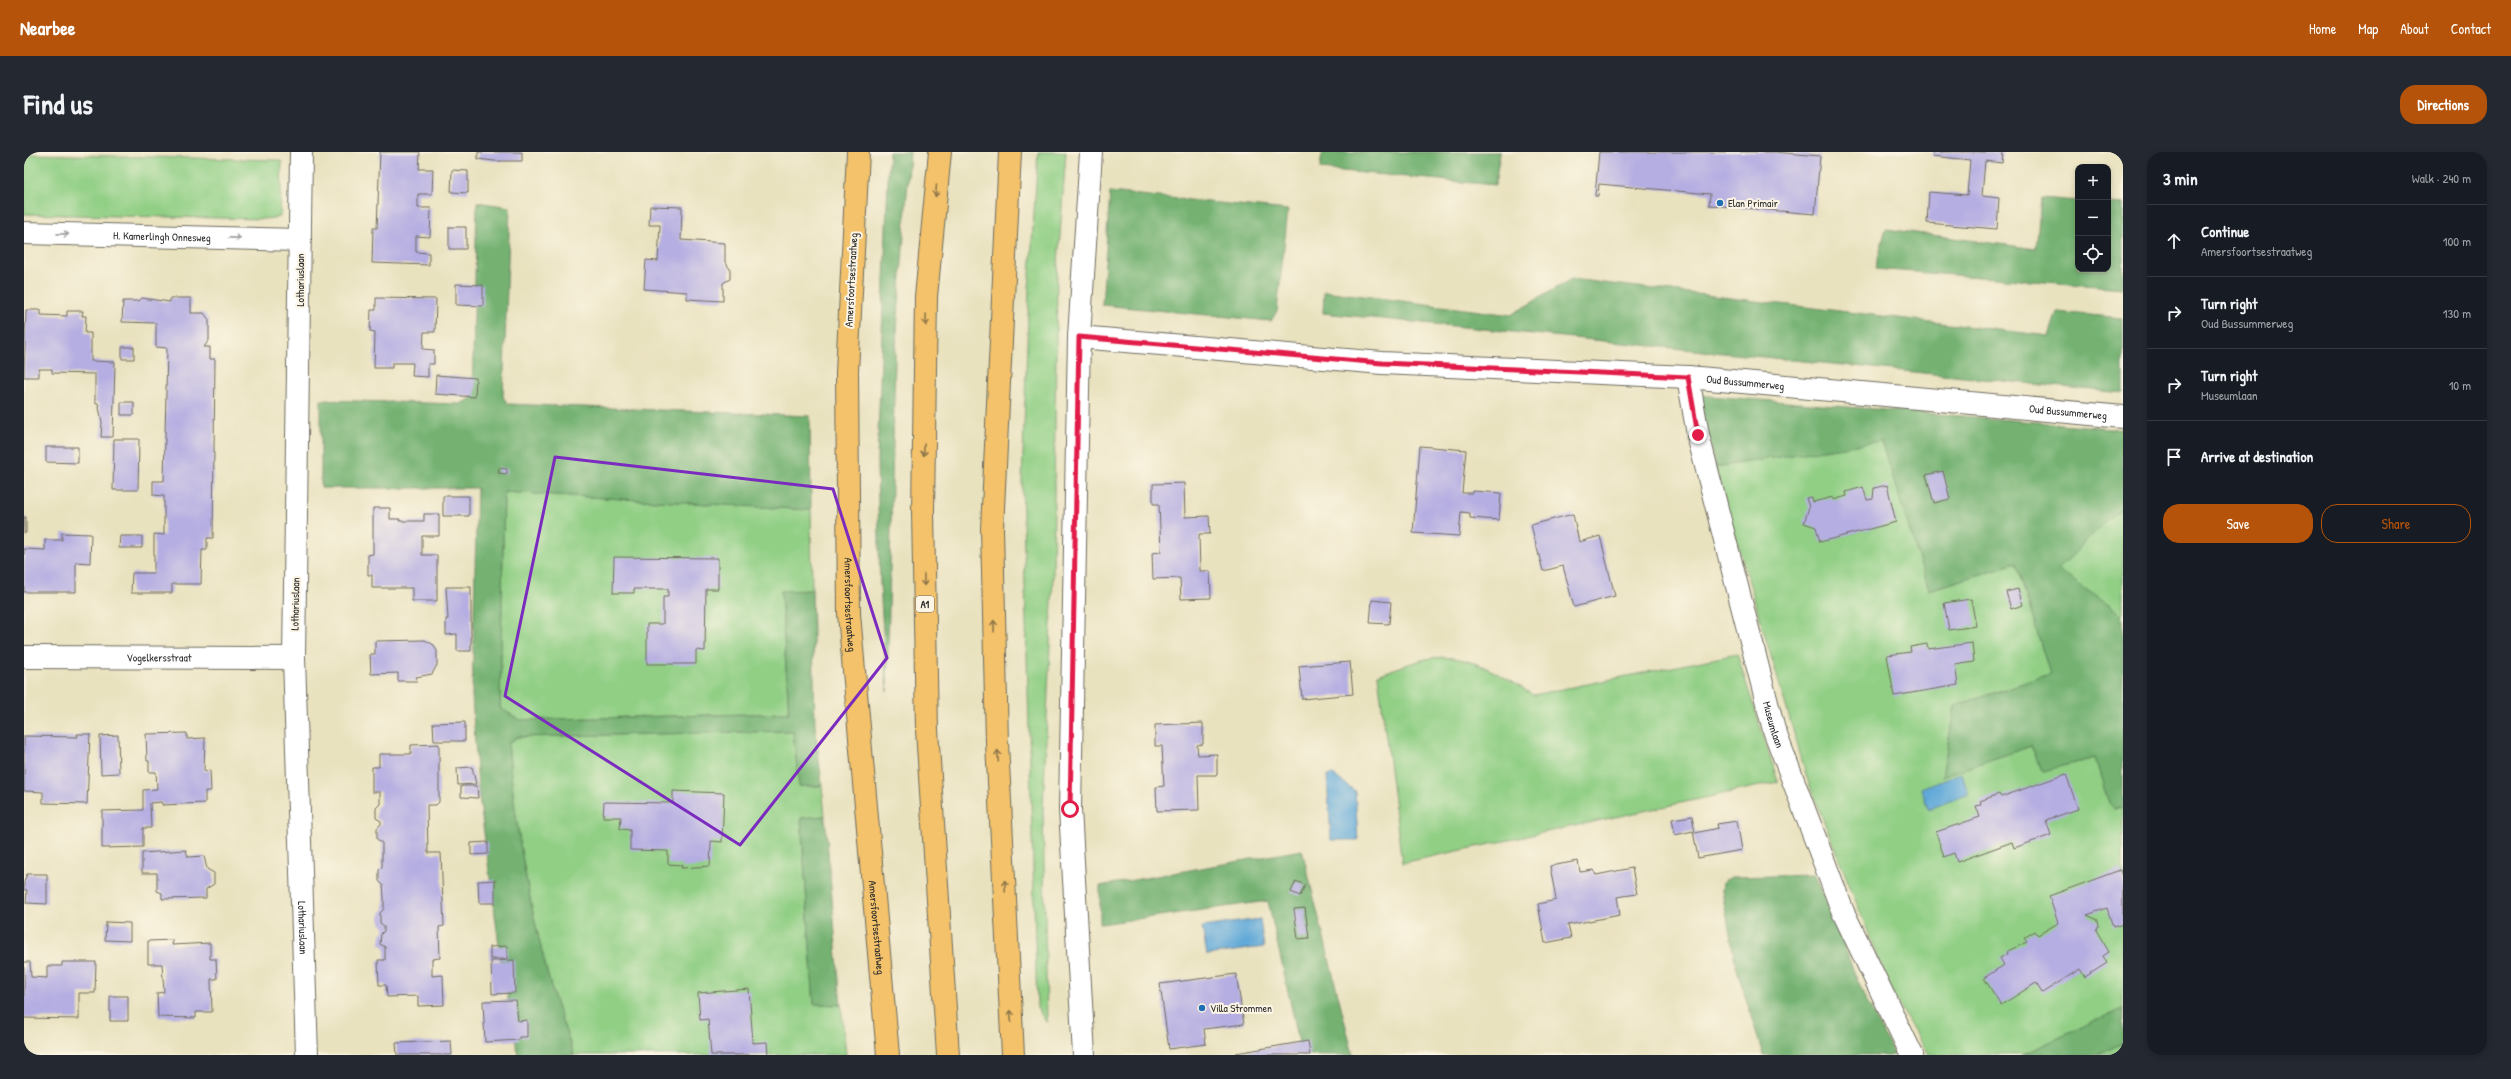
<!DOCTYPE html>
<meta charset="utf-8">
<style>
body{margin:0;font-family:"Patrick Hand",sans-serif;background:#242831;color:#f1f3f6}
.controls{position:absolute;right:12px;top:12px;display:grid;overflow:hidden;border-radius:8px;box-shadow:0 2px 6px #0003}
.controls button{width:36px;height:36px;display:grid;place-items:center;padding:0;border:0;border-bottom:1px solid #363941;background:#171b24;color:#f1f3f6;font:20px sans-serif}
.stop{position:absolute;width:12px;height:12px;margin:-9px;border:3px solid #e11d48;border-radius:50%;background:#fff}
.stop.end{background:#e11d48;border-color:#fff;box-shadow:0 1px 4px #0008}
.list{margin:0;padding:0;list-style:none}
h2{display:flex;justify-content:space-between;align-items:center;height:52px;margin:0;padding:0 16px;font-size:17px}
h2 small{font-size:13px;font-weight:400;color:#9ea1a6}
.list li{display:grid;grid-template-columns:26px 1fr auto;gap:12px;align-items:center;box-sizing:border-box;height:72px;padding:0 16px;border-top:1px solid #363941}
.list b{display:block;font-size:15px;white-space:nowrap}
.list p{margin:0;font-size:13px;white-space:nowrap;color:#9ea1a6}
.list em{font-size:13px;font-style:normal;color:#9ea1a6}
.actions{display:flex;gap:8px;padding:12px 16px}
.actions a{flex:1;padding:9px 0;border:1px solid #b45309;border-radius:16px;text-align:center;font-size:14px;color:#b45309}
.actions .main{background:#b45309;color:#fff}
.icon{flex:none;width:22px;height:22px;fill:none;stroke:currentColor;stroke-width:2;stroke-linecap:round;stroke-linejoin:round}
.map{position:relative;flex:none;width:2099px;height:903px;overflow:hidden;border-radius:16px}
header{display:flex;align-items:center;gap:24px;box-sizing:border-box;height:56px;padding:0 20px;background:#b45309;color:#fff}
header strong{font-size:19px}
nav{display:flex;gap:22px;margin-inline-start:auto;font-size:14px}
.intro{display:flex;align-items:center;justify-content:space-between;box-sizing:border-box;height:96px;padding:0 24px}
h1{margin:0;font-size:28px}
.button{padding:10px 18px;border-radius:16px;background:#b45309;color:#fff;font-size:14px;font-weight:700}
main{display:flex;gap:24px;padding:0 24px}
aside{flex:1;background:#171b24;border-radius:16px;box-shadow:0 2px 6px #0003}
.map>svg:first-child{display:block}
.green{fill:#91cf85;stroke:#5e7d58}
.forest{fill:#74b272;stroke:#506e4e}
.water{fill:#61a9d8;stroke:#466a82}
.building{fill:#b5aee2}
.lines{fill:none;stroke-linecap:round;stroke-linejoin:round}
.minor-casing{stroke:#6e6b5f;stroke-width:24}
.primary-casing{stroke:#6e6b5f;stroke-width:24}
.motorway-casing{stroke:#6e6b5f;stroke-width:24}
.minor{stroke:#fff;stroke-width:22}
.primary{stroke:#f3c26a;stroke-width:22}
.motorway{stroke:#f3c26a;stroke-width:22}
.oneway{stroke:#8f764a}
.oneway2{stroke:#a0a0a0}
.route{stroke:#e11d48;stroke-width:5}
.marked{fill:none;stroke:#7b2cbf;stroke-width:3;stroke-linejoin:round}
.poi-dot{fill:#1f6fb2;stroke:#fcf5e5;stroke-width:1.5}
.labels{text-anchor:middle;stroke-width:4;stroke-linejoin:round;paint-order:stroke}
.shield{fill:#fcf5e5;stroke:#6a6863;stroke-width:1}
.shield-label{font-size:10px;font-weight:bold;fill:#2b2b2b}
.poi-label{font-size:11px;fill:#2b2b2b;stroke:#fcf5e5;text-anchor:start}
.street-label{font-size:11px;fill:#2b2b2b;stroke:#fcf5e5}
</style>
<header>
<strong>Nearbee</strong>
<nav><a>Home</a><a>Map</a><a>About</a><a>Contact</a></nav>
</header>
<div class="intro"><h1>Find us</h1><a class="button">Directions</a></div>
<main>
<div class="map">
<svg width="2099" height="903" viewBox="0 0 2099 903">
<rect width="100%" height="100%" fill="#fcf5e5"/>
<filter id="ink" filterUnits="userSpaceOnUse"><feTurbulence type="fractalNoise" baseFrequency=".025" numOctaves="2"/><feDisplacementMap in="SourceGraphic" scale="8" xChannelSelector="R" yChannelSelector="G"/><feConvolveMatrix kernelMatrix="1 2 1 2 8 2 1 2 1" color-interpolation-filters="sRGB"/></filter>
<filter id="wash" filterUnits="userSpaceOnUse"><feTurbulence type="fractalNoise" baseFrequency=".012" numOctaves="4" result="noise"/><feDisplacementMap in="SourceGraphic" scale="16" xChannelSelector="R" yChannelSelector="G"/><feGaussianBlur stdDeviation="0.9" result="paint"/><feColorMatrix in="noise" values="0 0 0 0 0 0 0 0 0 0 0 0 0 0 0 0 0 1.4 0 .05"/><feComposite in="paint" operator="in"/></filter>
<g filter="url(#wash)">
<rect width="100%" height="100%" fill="#e9e2bf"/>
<path class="green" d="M 1014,0 L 1042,0 L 1033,125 L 1029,424 L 1019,658 L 1023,871 L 1013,856 L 998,329 L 1005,137 Z
M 0,2 L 253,8 L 258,10 L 256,65 L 241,67 L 0,62 Z
M 1857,288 L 1905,438 L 1992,411 L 2026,522 L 1931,554 L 1918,624 L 2007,594 L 2019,619 L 2071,606 L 2085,651 L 2091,657 L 2099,655 L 2099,856 L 1998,903 L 1904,903 L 1869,842 L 1785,632 L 1691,315 Z
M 480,340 L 787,358 L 788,438 L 757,440 L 765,561 L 496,568 L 476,556 Z
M 2099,357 L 2099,463 L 2033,418 L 2090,361 Z
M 1713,502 L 1754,630 L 1378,711 L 1354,523 C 1368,518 1383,512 1398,508 C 1439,497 1476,522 1509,543 Z
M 769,579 L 775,634 L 798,634 L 801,664 L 777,666 L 790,852 L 817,853 L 822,903 L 550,903 C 540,874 529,845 522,816 C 503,742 490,667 484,591 L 493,585 Z
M 2099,891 L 2099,903 L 2073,903 Z"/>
<path class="forest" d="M 865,0 L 886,0 L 871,207 L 863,540 L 856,432 L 853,309 Z
M 1298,0 L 1476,0 L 1471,33 L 1296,17 Z
M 1086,40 L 1264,58 L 1253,159 L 1247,169 L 1078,153 Z
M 2017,46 L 2054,49 L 2054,117 L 2084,117 L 2084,51 L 2099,52 L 2099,136 L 1851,117 L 1862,77 L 2012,97 Z
M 453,50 L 486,55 L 479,245 L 484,252 L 786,264 L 787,358 L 480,340 L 476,556 L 496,568 L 765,561 L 757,439 L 788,438 L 791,573 L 798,634 L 775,634 L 769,579 L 493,585 L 484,591 C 490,667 503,742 522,816 C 529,845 540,874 550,903 L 494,903 L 477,808 L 454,636 L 448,543 L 453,336 L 297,336 L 297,248 L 436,252 L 448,246 Z
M 1547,127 L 2025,184 L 2033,160 L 2099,166 L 2099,241 L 1299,161 L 1300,139 L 1487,163 Z
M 1674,243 L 2099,277 L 2099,357 L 2090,361 L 2034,418 L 2099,463 L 2099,655 L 2091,657 L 2085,651 L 2071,606 L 2019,619 L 2007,594 L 1918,624 L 1931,554 L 2026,522 L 1992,411 L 1905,438 L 1857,289 L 1691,315 Z
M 801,664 L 817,853 L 790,852 L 777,666 Z
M 1278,698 L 1329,903 L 1278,903 L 1244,749 L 1076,772 L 1076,734 Z
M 1791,723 L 1841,846 L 1870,903 L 1739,903 L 1712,814 L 1698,739 L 1699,729 L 1708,725 Z
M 2099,856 L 2099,891 L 2073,903 L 1998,903 Z"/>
<path class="water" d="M 1937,621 L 1945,642 L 1904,657 L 1897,636 Z
M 1309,623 L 1331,639 L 1334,688 L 1307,688 L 1303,624 Z
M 1236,767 L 1240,795 L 1183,803 L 1178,775 Z"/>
<g id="blocks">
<path class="building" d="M 356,0 L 396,0 L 395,17 L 409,17 L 408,42 L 394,42 L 394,56 L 407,56 L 406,85 L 392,84 L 392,100 L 405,101 L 405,113 L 348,111 L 349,76 L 353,76 Z
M 454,0 L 498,0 L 498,9 L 470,9 L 454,7 Z
M 1575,0 L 1751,0 L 1796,4 L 1791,62 L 1685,53 L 1686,42 L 1575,32 L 1574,44 L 1571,44 Z
M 1909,0 L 1979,0 L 1978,11 L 1961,9 L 1958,44 L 1975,46 L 1973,77 L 1903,71 L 1905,40 L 1943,43 L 1946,8 L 1908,4 Z
M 428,18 L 444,19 L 444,41 L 427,40 Z
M 626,54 L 658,55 L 657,88 L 701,91 L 701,110 L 706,117 L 706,127 L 699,131 L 699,149 L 663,147 L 663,140 L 620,137 L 622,108 L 634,109 L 636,73 L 625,73 Z
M 425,75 L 442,75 L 442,97 L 425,97 Z
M 432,132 L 459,133 L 459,154 L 432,153 Z
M 118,146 L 146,150 L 146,146 L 167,146 L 167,161 L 180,161 L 185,168 L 185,188 L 180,195 L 186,195 L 186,207 L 191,207 L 189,386 L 183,386 L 183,398 L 178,398 L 177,432 L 148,432 L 148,441 L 107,441 L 108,421 L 130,421 L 130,382 L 140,383 L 140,344 L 129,343 L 129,329 L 140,329 L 143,196 L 132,195 L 132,171 L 98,170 L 99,149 L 115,149 Z
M 352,146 L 412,147 L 411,180 L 400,180 L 399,197 L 410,198 L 410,212 L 404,212 L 404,225 L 388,224 L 389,211 L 368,211 L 368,216 L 350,216 L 351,180 L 346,179 L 347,158 L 352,158 Z
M 2,158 L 17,158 L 17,163 L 43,164 L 43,159 L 59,159 L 58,164 L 62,164 L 61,181 L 67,181 L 67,209 L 91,210 L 89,285 L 77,285 L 78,270 L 74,251 L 71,251 L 71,222 L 28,221 L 28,217 L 15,217 L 15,225 L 0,225 Z
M 98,195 L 110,195 L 110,207 L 98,207 Z
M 412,223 L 452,226 L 451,245 L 411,242 Z
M 97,250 L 110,250 L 110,263 L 97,263 Z
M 90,287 L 115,287 L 114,338 L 89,338 Z
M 1396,294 L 1442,298 L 1438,341 L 1448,341 L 1448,339 L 1477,341 L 1475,368 L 1446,366 L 1446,361 L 1437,360 L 1435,384 L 1389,381 Z
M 22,295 L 54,295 L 54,311 L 22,310 Z
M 475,316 L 483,317 L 483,322 L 474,321 Z
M 1919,319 L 1926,347 L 1910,351 L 1902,323 Z
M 1160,331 L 1161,365 L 1185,364 L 1186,382 L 1175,382 L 1176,419 L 1186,419 L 1187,446 L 1157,447 L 1156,426 L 1129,427 L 1128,401 L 1137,400 L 1135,352 L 1129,352 L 1129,332 Z
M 1863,333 L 1872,370 L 1796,390 L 1792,375 L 1780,371 L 1785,355 L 1782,346 L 1788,345 L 1789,350 L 1809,345 L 1809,348 L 1823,344 L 1822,340 L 1839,335 L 1843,348 L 1849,347 L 1850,336 Z
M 419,344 L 445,344 L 445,364 L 419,364 Z
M 349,356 L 366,356 L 366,367 L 376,367 L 375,369 L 400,369 L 400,362 L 415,362 L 415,384 L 398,384 L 398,403 L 413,403 L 413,449 L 388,449 L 388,436 L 348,436 L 348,423 L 344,423 L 344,403 L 349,402 Z
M 1549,362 L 1555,390 L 1576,384 L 1591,444 L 1550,455 L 1539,414 L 1519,419 L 1507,373 Z
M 0,365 L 2,365 L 2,381 L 0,381 Z
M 38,381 L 67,382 L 66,411 L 52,410 L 52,440 L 0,440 L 0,397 L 21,398 L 21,388 L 38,388 Z
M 96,384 L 118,384 L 118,396 L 95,396 Z
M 590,405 L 694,406 L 694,437 L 682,437 L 681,499 L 672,498 L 672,512 L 623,512 L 623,472 L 639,472 L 639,445 L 644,445 L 644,437 L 610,437 L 610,441 L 589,441 Z
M 422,435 L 447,435 L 447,499 L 433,499 L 433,482 L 422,483 L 422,467 L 424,467 Z
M 1994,437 L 1999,453 L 1987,457 L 1982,440 Z
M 1947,447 L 1952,474 L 1925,478 L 1920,451 Z
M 1348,448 L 1367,450 L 1365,472 L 1346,471 Z
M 401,488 L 410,493 L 413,499 L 413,513 L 408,522 L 392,525 L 393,529 L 374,529 L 374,521 L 347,522 L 346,502 L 351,502 L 351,489 Z
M 1948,491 L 1950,510 L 1931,513 L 1934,533 L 1870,544 L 1863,503 L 1887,500 L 1886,495 L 1903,492 L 1904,497 Z
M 1326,510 L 1329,542 L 1278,547 L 1275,514 Z
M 441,570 L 441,589 L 410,589 L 409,571 Z
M 1179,571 L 1179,592 L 1173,593 L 1174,603 L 1193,602 L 1193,623 L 1174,623 L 1175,658 L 1133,659 L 1132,635 L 1140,634 L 1138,594 L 1131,594 L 1131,573 Z
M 163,581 L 163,587 L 181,586 L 180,619 L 186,618 L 187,639 L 181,639 L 181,651 L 138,653 L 138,650 L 126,651 L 127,676 L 119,676 L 119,695 L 78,696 L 78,659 L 119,658 L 119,638 L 133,637 L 132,620 L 125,620 L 125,609 L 123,609 L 122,582 Z
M 53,582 L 66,582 L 63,652 L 19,651 L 19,640 L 0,639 L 0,584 L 54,585 Z
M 94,583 L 95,621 L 77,622 L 76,584 Z
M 415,592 L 415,650 L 412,653 L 403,653 L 404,701 L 417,701 L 420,774 L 415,775 L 416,806 L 408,807 L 408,824 L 419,823 L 420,853 L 394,854 L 394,844 L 363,845 L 362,833 L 355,833 L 354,808 L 361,808 L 361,795 L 356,792 L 357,782 L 360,779 L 360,774 L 356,771 L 356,761 L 360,757 L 360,745 L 359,733 L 355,729 L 355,718 L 358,715 L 358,691 L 353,687 L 353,676 L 357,672 L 357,669 L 352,666 L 352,656 L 356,652 L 356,640 L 348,640 L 348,615 L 355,615 L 355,602 L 387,602 L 387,593 Z
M 448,615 L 452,632 L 434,633 L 433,616 Z
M 2042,622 L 2054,657 L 2022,668 L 2027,683 L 1990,696 L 1988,690 L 1933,710 L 1930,701 L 1920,705 L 1912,680 L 1956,665 L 1952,654 L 1957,653 L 1956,649 L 1975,642 L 1977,645 Z
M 437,634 L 453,634 L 454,646 L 437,645 Z
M 649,639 L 700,641 L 698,690 L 687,689 L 686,714 L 657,716 L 658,713 L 644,712 L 644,699 L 606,698 L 606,678 L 596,677 L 597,665 L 579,665 L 580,650 L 649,651 Z
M 1668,664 L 1671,681 L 1694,676 L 1693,672 L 1713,669 L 1718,698 L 1674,706 L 1669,679 L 1651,683 L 1648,667 Z
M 464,690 L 464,702 L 447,703 L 447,691 Z
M 162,698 L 164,705 L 180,704 L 183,717 L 190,721 L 190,732 L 182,737 L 182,746 L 138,747 L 138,741 L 133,739 L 133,721 L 118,721 L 118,701 Z
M 1554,709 L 1556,720 L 1570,718 L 1572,723 L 1608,716 L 1613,742 L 1593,745 L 1596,763 L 1544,773 L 1547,786 L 1521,791 L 1514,752 L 1532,748 L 1526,714 Z
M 2096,718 L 2099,727 L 2099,772 L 2089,775 L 2083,756 L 2063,763 L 2074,768 L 2075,773 L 2072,778 L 2085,800 L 2079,804 L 2083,811 L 2061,825 L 2056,817 L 2018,841 L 2012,831 L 1977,853 L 1960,826 L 1980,813 L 1976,806 L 1983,802 L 1982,800 L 2003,790 L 2000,786 L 2011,779 L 2014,783 L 2034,771 L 2025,744 Z
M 3,722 L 23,722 L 23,752 L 2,751 L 3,738 L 0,738 L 0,730 Z
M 471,728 L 471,751 L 455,751 L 454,729 Z
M 1272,729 L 1281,733 L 1276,744 L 1267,740 Z
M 1281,756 L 1285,786 L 1274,787 L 1270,757 Z
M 82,770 L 106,771 L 106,789 L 81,788 Z
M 149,788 L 148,793 L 186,791 L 186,807 L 192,807 L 193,827 L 187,827 L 188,860 L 172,860 L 172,866 L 134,865 L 133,841 L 140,840 L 138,812 L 124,812 L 124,789 Z
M 483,794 L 483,807 L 466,807 L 466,795 Z
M 490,808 L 491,841 L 468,842 L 467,809 Z
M 0,810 L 6,810 L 7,825 L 23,826 L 23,814 L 38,814 L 38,810 L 72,810 L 71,841 L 55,841 L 55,867 L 0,866 Z
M 1212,822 L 1220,872 L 1180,877 L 1182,892 L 1145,897 L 1136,832 Z
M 725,837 L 729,891 L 743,890 L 744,903 L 687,903 L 684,867 L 676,868 L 674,841 Z
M 86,844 L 104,844 L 104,869 L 86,869 Z
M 492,848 L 494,869 L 503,868 L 503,885 L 495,885 L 495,888 L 461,890 L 459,849 Z
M 427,889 L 428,903 L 373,903 L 372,891 Z
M 1284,889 L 1286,903 L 1212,903 L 1212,901 Z"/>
</g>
</g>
<g filter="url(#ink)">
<use href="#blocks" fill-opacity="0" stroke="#6e6b5f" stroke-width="1"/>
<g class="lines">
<defs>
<g id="minor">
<path id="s1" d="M 277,0 L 270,506 L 283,903"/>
<path id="s2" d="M 0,81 L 276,88"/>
<path id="s3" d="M 1055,185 L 1358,211 L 1664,225 L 2099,265"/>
<path id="s4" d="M 1664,225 L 1674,283 L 1750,578 L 1819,760 L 1888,903"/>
<path id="s5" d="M 0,505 L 270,506"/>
<path d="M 1060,903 L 1046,657 L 1055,185 L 1067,0"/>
</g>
<g id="primary">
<path id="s6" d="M 834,0 L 823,220 L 825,462 L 864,903"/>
</g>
<path id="motorway" d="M 916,0 L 902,145 L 899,360 L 903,578 L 924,903
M 986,0 L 968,377 L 973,591 L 989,903"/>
</defs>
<use href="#minor" class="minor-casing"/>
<use href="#primary" class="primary-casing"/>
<use href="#motorway" class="motorway-casing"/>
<use href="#minor" class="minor"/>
<use href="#primary" class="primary"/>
<use href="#motorway" class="motorway"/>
</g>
<defs><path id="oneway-shaft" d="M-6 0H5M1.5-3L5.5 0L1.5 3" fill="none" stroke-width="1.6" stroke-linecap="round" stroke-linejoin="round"/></defs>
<g class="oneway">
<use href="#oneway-shaft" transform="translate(912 39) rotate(95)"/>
<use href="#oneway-shaft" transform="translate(902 168) rotate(91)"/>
<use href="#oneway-shaft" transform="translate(900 298) rotate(91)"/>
<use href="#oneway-shaft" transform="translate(900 428) rotate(89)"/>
<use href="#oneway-shaft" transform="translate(970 474) rotate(-91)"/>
<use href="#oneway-shaft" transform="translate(974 604) rotate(-93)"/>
<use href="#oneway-shaft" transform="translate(981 734) rotate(-93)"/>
<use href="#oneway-shaft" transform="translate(987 864) rotate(-93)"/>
</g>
<g class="oneway2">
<use href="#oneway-shaft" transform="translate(39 82) rotate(1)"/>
<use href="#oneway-shaft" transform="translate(211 86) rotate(1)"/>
</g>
</g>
<g class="lines" filter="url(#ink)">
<path class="route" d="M 1046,657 L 1055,185 L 1358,211 L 1664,225 L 1674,283"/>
</g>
<path class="marked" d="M 531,305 L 809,337 L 863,506 L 716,693 L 481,544 Z"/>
<g class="poi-dot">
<circle cx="1696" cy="51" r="4"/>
<circle cx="1178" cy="856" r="4"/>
</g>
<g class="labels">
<rect class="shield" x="892" y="444" width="18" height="16" rx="3"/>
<g class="shield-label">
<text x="901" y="456">A1</text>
</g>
<g class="poi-label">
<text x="1704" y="55">Elan Primair</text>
<text x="1186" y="860">Villa Strommen</text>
</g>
<g class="street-label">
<text dy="4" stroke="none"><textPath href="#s2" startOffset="138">H. Kamerlingh Onnesweg</textPath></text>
<text transform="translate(276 128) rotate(-90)" y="4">Lothariuslaan</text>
<text transform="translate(827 128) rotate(-87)" y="4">Amersfoortsestraatweg</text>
<text dy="4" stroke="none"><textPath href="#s3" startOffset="668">Oud Bussummerweg</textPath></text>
<text dy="4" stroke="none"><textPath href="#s3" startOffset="992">Oud Bussummerweg</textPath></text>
<text transform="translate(271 452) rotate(-89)" y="4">Lothariuslaan</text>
<text dy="4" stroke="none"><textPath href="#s6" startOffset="453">Amersfoortsestraatweg</textPath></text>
<text dy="4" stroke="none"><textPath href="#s5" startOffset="135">Vogelkersstraat</textPath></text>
<text dy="4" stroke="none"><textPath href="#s4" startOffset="358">Museumlaan</textPath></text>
<text dy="4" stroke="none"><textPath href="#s1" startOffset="776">Lothariuslaan</textPath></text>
<text dy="4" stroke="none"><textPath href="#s6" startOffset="777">Amersfoortsestraatweg</textPath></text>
</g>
</g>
</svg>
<div class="controls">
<button>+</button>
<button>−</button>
<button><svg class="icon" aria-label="locate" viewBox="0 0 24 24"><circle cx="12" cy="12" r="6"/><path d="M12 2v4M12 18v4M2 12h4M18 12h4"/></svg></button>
</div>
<div class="stop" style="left:1046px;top:657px"></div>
<div class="stop end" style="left:1674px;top:283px"></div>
</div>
<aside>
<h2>3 min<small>Walk · 240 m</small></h2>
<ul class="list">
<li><svg class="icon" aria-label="ahead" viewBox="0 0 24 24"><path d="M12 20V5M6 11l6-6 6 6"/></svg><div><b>Continue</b><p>Amersfoortsestraatweg</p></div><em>100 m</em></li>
<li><svg class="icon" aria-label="right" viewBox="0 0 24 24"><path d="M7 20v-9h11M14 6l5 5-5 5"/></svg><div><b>Turn right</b><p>Oud Bussummerweg</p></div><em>130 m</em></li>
<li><svg class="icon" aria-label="right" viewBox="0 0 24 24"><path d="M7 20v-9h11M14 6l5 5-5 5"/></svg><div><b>Turn right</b><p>Museumlaan</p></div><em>10 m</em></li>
<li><svg class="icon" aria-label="arrive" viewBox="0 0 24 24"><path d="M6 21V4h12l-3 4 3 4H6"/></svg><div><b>Arrive at destination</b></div></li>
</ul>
<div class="actions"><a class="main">Save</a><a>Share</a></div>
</aside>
</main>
